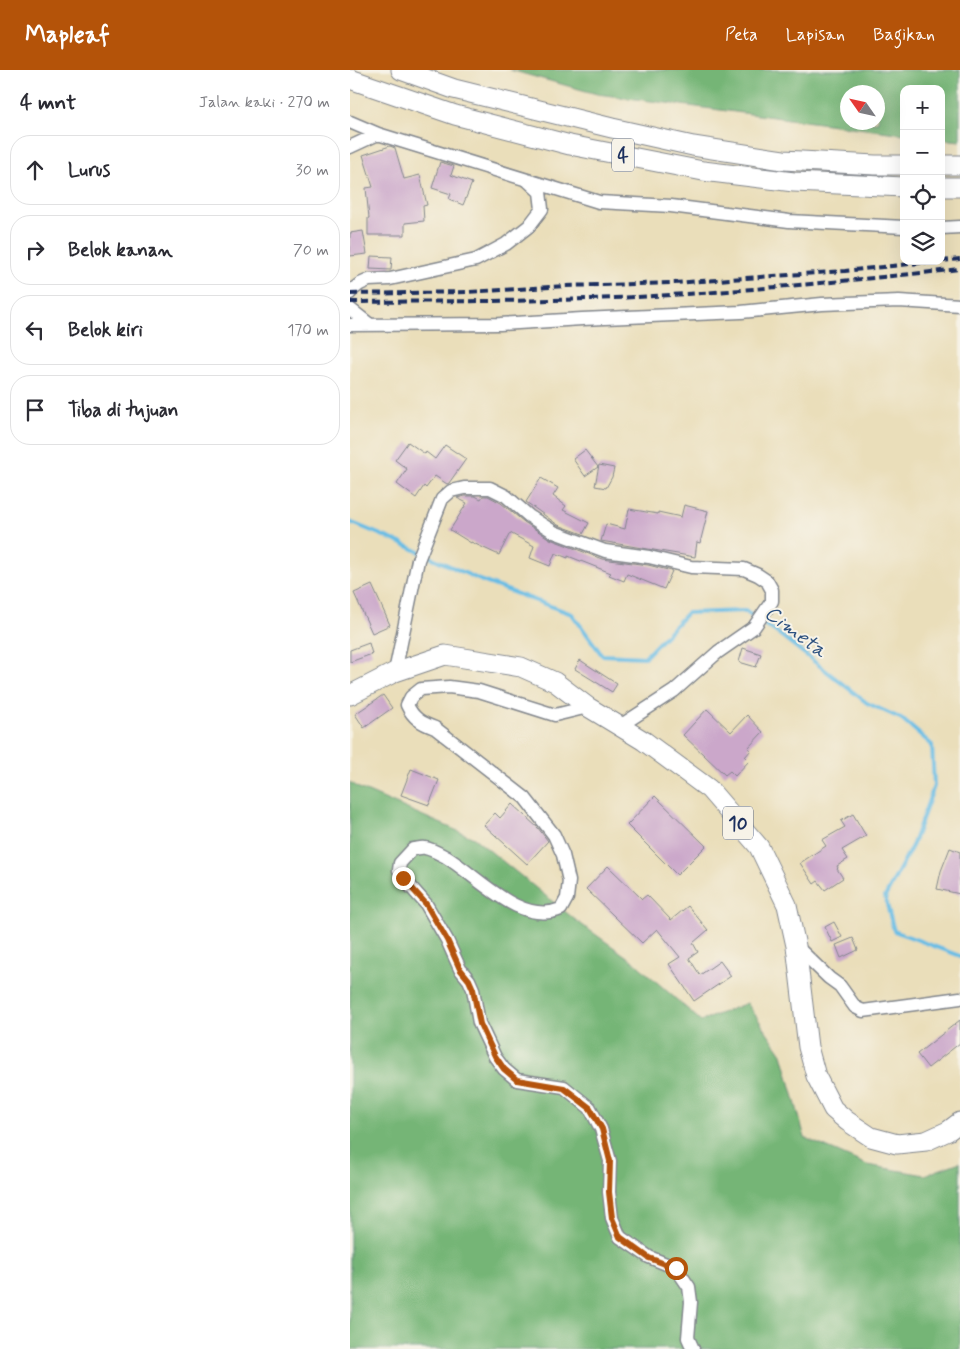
<!DOCTYPE html>
<html lang="id">
<meta charset="utf-8">
<style>
body{margin:0;font-family:Mynerve,sans-serif;background:#f2f2f3;color:#2b2b33}
.controls{position:absolute;right:15px;top:15px;display:grid;overflow:hidden;border-radius:10px;box-shadow:0 5px 20px #0002}
.controls button{width:45px;height:45px;display:grid;place-items:center;padding:0;border:0;border-bottom:1px solid #e1e1e2;background:#fff;color:#2b2b33;font:25px sans-serif}
.compass{position:absolute;left:490px;top:15px;width:45px;height:45px;border-radius:50%;background:#fff;box-shadow:0 5px 20px #0002;rotate:304deg}
.stop{position:absolute;width:15px;height:15px;margin:-11px;border:4px solid #b45309;border-radius:50%;background:#fff}
.stop.end{background:#b45309;border-color:#fff;box-shadow:0 1px 5px #0008}
.list{margin:0;padding:0;list-style:none}
h2{display:flex;justify-content:space-between;align-items:center;height:65px;margin:0;padding:0 20px;font-size:21px}
h2 small{font-size:16px;font-weight:400;color:#7c7c81}
.list li{display:grid;grid-template-columns:32px 1fr auto;gap:15px;align-items:center;box-sizing:border-box;height:70px;margin:0 10px 10px;padding:0 10px;border:1px solid #e1e1e2;border-radius:20px}
.list b{display:block;font-size:19px;white-space:nowrap}
.list em{font-size:16px;font-style:normal;color:#7c7c81}
.icon{flex:none;width:28px;height:28px;fill:none;stroke:currentColor;stroke-width:2;stroke-linecap:round;stroke-linejoin:round}
.map{position:relative;flex:none;width:610px;height:1279px;overflow:hidden}
header{display:flex;align-items:center;gap:30px;box-sizing:border-box;height:70px;padding:0 25px;background:#b45309;color:#fff}
header strong{font-size:24px}
nav{display:flex;gap:28px;margin-inline-start:auto;font-size:18px}
main{display:flex}
aside{flex:1;background:#fff}
.map>svg:first-child{display:block}
.forest{fill:#74b576;stroke:#48726a;fill-rule:evenodd}
.lines{fill:none;stroke-linecap:round;stroke-linejoin:round}
.stream{stroke:#69bde5;stroke-width:4}
.building{fill:#cba7ca}
.minor-casing{stroke:#82868c;stroke-width:15}
.highway-casing{stroke:#82868c;stroke-width:21}
.minor{stroke:#fff;stroke-width:12}
.highway{stroke:#fff;stroke-width:19}
.rail{stroke:#1b2f5e;stroke-width:4;stroke-dasharray:8 4;stroke-linecap:butt}
.route{stroke:#b45309;stroke-width:6}
.labels{text-anchor:middle;stroke-width:4;stroke-linejoin:round;paint-order:stroke}
.shield{fill:#f7f3e8;stroke:#5d6a87;stroke-width:1}
.shield-label{font-size:19px;font-weight:bold;fill:#1b2f5e}
.water-label{font-size:21px;font-style:italic;fill:#2e5280;stroke:#f7f3e8}
</style>
<header>
<strong>Mapleaf</strong>
<nav><a>Peta</a><a>Lapisan</a><a>Bagikan</a></nav>
</header>
<main>
<aside>
<h2>4 mnt<small>Jalan kaki · 270 m</small></h2>
<ul class="list">
<li><svg class="icon" aria-label="ahead" viewBox="0 0 24 24"><path d="M12 20V5M6 11l6-6 6 6"/></svg><div><b>Lurus</b></div><em>30 m</em></li>
<li><svg class="icon" aria-label="right" viewBox="0 0 24 24"><path d="M7 20v-9h11M14 6l5 5-5 5"/></svg><div><b>Belok kanan</b></div><em>70 m</em></li>
<li><svg class="icon" aria-label="left" viewBox="0 0 24 24"><path d="M17 20v-9H6M10 6l-5 5 5 5"/></svg><div><b>Belok kiri</b></div><em>170 m</em></li>
<li><svg class="icon" aria-label="arrive" viewBox="0 0 24 24"><path d="M6 21V4h12l-3 4 3 4H6"/></svg><div><b>Tiba di tujuan</b></div></li>
</ul>
</aside>
<div class="map">
<svg width="610" height="1279" viewBox="0 0 610 1279">
<rect width="100%" height="100%" fill="#f7f3e8"/>
<filter id="ink" filterUnits="userSpaceOnUse"><feTurbulence type="fractalNoise" baseFrequency=".02" numOctaves="2"/><feDisplacementMap in="SourceGraphic" scale="10" xChannelSelector="R" yChannelSelector="G"/><feConvolveMatrix kernelMatrix="1 2 1 2 8 2 1 2 1" color-interpolation-filters="sRGB"/></filter>
<filter id="wash" filterUnits="userSpaceOnUse"><feTurbulence type="fractalNoise" baseFrequency=".0096" numOctaves="4" result="noise"/><feDisplacementMap in="SourceGraphic" scale="20" xChannelSelector="R" yChannelSelector="G"/><feGaussianBlur stdDeviation="1.12" result="paint"/><feColorMatrix in="noise" values="0 0 0 0 0 0 0 0 0 0 0 0 0 0 0 0 0 1.4 0 .05"/><feComposite in="paint" operator="in"/></filter>
<g filter="url(#wash)">
<rect width="100%" height="100%" fill="#eadeba"/>
<path class="forest" d="M 160,0 L 610,0 L 610,71 L 591,69 L 591,19 L 554,19 L 554,64 L 247,24 ZM 498,22 L 528,22 L 528,52 L 498,52 Z
M 0,712 L 9,718 L 124,768 L 228,852 L 283,891 L 351,951 L 397,933 L 432,984 L 455,1068 L 517,1095 L 575,1105 L 610,1092 L 610,1279 L 1,1279 L 0,1265 Z"/>
<g class="lines">
<path class="stream" d="M 0,452 L 46,471 L 132,511 L 222,544 L 252,585 L 295,587 L 337,543 L 395,541 L 429,564 L 517,633 L 552,649 L 582,675 L 584,716 L 563,774 L 535,827 L 544,861 L 610,886"/>
</g>
<g id="blocks">
<path class="building" d="M 40,76 L 45,78 L 54,109 L 70,105 L 77,135 L 73,136 L 74,151 L 55,153 L 55,165 L 18,165 L 18,148 L 19,148 L 16,118 L 23,117 L 13,85 Z
M 90,92 L 104,96 L 101,105 L 122,113 L 113,135 L 99,129 L 101,124 L 82,118 Z
M 13,161 L 17,184 L 0,186 L 0,163 Z
M 21,186 L 42,187 L 41,200 L 20,199 Z
M 58,372 L 75,384 L 76,382 L 85,389 L 95,375 L 116,389 L 99,413 L 97,414 L 85,406 L 76,418 L 74,416 L 66,428 L 47,414 L 57,399 L 45,390 Z
M 235,380 L 248,397 L 235,406 L 223,389 Z
M 249,395 L 264,398 L 262,407 L 256,418 L 245,416 Z
M 191,408 L 208,418 L 203,426 L 216,436 L 213,440 L 239,453 L 233,464 L 208,455 L 176,432 Z
M 115,426 L 125,426 L 131,429 L 133,426 L 138,426 L 151,433 L 174,452 L 200,469 L 252,489 L 298,495 L 322,501 L 314,519 L 277,504 L 274,511 L 259,505 L 261,503 L 218,486 L 218,488 L 205,483 L 200,496 L 180,488 L 184,476 L 160,463 L 149,485 L 121,472 L 121,473 L 100,460 L 117,433 L 107,428 Z
M 334,435 L 358,441 L 350,473 L 347,472 L 345,487 L 251,471 L 256,454 L 275,459 L 279,439 L 308,444 L 308,442 L 331,447 Z
M 22,515 L 40,555 L 22,563 L 4,523 Z
M 19,573 L 22,584 L 0,592 L 0,580 Z
M 393,578 L 411,584 L 406,597 L 389,592 Z
M 230,590 L 267,614 L 262,622 L 225,599 Z
M 33,625 L 42,638 L 14,658 L 5,644 Z
M 357,639 L 381,662 L 397,645 L 413,662 L 398,678 L 401,680 L 395,687 L 399,691 L 385,706 L 380,701 L 375,705 L 333,665 Z
M 61,699 L 89,710 L 79,735 L 51,725 Z
M 305,726 L 356,776 L 327,805 L 277,755 Z
M 162,734 L 188,758 L 198,771 L 177,794 L 134,755 L 145,743 L 150,748 Z
M 503,744 L 516,766 L 492,780 L 498,789 L 487,796 L 488,798 L 487,799 L 493,808 L 475,820 L 468,811 L 464,814 L 450,793 L 476,776 L 472,770 L 495,757 L 491,751 Z
M 600,778 L 610,782 L 610,824 L 587,819 L 591,801 Z
M 258,796 L 292,829 L 297,825 L 321,850 L 338,836 L 358,860 L 343,873 L 348,882 L 339,888 L 350,905 L 370,891 L 381,906 L 344,931 L 319,894 L 330,887 L 307,859 L 292,873 L 236,819 Z
M 484,852 L 492,867 L 482,872 L 475,857 Z
M 503,868 L 508,880 L 491,888 L 486,875 Z
M 610,950 L 610,973 L 578,998 L 567,984 Z"/>
</g>
</g>
<g filter="url(#ink)">
<use href="#blocks" fill-opacity="0" stroke="#82868c" stroke-width="1"/>
<g class="lines">
<defs>
<path id="minor" d="M 0,52 L 28,64 L 249,132 L 321,136 L 439,151 L 554,157
M 0,77 L 28,64
M 591,158 L 610,157
M 0,223 L 2,220 L 10,214 L 19,210 L 40,209 L 126,190 L 156,174 L 179,156 L 192,139 L 190,122 L 178,111
M 0,239 L 19,254
M 0,255 L 150,254 L 232,249 L 391,242 L 472,234 L 549,231 L 610,235
M 45,602 L 68,490 L 92,429 L 101,421 L 114,418 L 140,418 L 156,426 L 179,446 L 204,462 L 255,481 L 299,487 L 341,497 L 394,499 L 408,505 L 417,511 L 422,520 L 422,531 L 404,557 L 368,582 L 324,621 L 270,656
M 238,637 L 205,645 L 129,621 L 99,617 L 71,619 L 61,627 L 57,635 C 63,648 71,653 85,658 L 175,728 L 204,765 L 213,785 L 219,811 L 217,828 L 211,839 C 170,856 129,807 96,787 C 90,784 82,779 75,778 C 71,777 67,779 63,779 L 50,793 L 49,800 L 53,808 L 76,834 L 97,870 L 110,899 L 119,910 L 123,919 L 129,953 L 145,987 L 154,999 L 167,1010 L 214,1017 L 240,1038 L 251,1059 L 260,1091 L 259,1122 L 262,1148 L 270,1167 L 299,1187 L 326,1198 L 339,1217 L 341,1232 L 338,1268 L 343,1279
M 446,876 L 479,908 L 490,916 L 505,937 L 513,941 L 610,928"/>
<path id="highway" d="M 51,0 L 104,19 L 262,58 L 343,76 L 433,90 L 525,95 L 554,95
M 0,9 L 105,45 L 220,75 L 353,101 L 444,112 L 554,117
M 591,95 L 610,95
M 591,117 L 610,117
M 0,625 L 45,602 L 95,585 L 171,597 L 205,612 L 238,637 L 294,671 L 359,719 L 409,777 L 437,835 L 446,876 L 458,977 L 466,1006 L 483,1039 L 497,1051 L 521,1067 L 547,1074 L 576,1071 L 598,1061 L 610,1052"/>
</defs>
<use href="#minor" class="minor-casing"/>
<use href="#highway" class="highway-casing"/>
<use href="#minor" class="minor"/>
<use href="#highway" class="highway"/>
<path class="rail" d="M 591,191 L 610,189
M 0,224 L 118,222 L 214,216 L 324,213 L 495,201 L 588,191
M 0,232 C 107,231 214,232 321,225 C 417,219 514,209 610,199"/>
</g>
</g>
<g class="lines" filter="url(#ink)">
<path class="route" d="M 53,808 L 76,834 L 97,870 L 110,899 L 119,910 L 123,919 L 130,954 L 145,986 L 154,999 L 167,1010 L 214,1018 L 240,1038 L 252,1059 L 260,1091 L 259,1122 L 262,1148 L 270,1167 L 299,1188 L 326,1198"/>
</g>
<g class="labels">
<g class="shield">
<rect x="262" y="68.5" width="22" height="33" rx="4"/>
<rect x="373" y="736.5" width="30" height="33" rx="4"/>
</g>
<g class="shield-label">
<text x="273" y="92">4</text>
<text x="388" y="760">10</text>
</g>
<g class="water-label">
<text transform="translate(446 561) rotate(37)" y="7">Cimeta</text>
</g>
</g>
</svg>
<div class="controls">
<button>+</button>
<button>−</button>
<button><svg class="icon" aria-label="locate" viewBox="0 0 24 24"><circle cx="12" cy="12" r="6"/><path d="M12 2v4M12 18v4M2 12h4M18 12h4"/></svg></button>
<button><svg class="icon" aria-label="layers" viewBox="0 0 24 24"><path d="M12 4l9 5-9 5-9-5zM3 14l9 5 9-5"/></svg></button>
</div>
<svg class="compass" viewBox="-18 -18 36 36"><path d="M0-13l5 13h-10z" fill="#e53935"/><path d="M0 13l5-13h-10z" fill="#7c7c81"/></svg>
<div class="stop" style="left:326px;top:1198px"></div>
<div class="stop end" style="left:53px;top:808px"></div>
</div>
</main>
